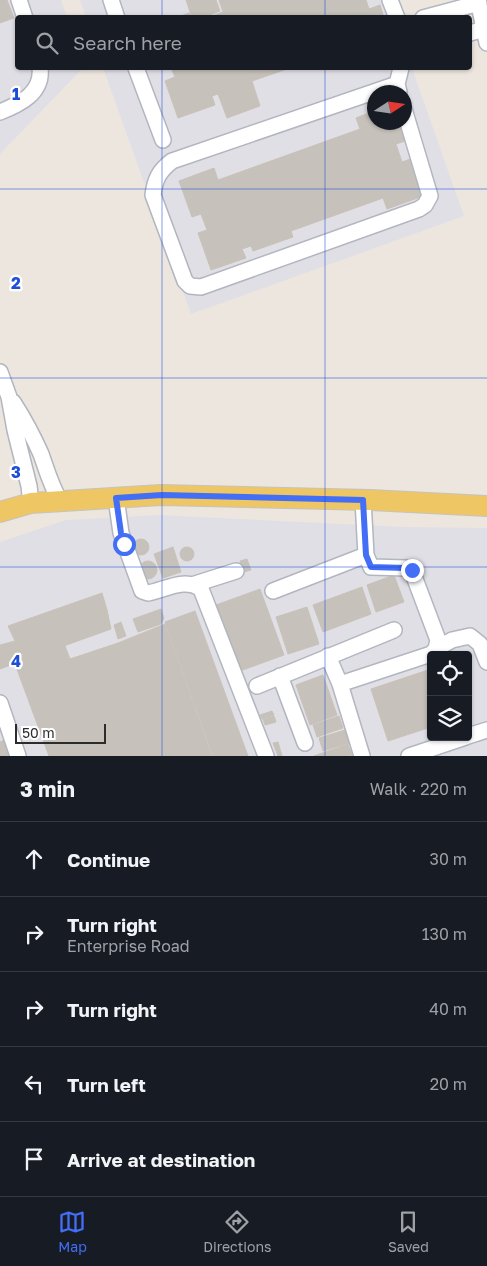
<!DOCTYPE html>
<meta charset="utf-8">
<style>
body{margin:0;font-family:"Golos Text",sans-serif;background:#20242c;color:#f1f3f6}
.controls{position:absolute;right:15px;bottom:15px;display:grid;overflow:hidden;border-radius:5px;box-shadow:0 1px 4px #0004}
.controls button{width:45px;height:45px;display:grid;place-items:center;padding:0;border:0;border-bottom:1px solid #363941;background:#171b24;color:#f1f3f6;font:25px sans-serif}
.compass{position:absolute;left:367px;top:85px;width:45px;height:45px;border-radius:50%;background:#171b24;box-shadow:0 1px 4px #0004;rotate:78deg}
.scale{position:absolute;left:15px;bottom:12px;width:91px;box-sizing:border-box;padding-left:5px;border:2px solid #2c2c2c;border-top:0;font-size:14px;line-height:18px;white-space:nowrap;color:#2c2c2c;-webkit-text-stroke:4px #fff;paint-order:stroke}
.stop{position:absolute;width:15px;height:15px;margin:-11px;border:4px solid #436ef6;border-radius:50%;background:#fff}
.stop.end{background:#436ef6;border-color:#fff;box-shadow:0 1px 5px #0008}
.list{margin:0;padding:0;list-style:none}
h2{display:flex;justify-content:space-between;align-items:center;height:65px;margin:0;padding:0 20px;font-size:21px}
h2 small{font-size:16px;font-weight:400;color:#9ea1a6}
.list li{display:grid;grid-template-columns:32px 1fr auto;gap:15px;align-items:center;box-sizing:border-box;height:75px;padding:0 20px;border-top:1px solid #363941}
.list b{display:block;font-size:19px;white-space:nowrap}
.list p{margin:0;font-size:16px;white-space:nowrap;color:#9ea1a6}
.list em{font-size:16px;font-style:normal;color:#9ea1a6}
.icon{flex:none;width:28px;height:28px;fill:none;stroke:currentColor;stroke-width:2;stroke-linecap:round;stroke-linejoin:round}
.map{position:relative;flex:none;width:487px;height:756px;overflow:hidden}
.search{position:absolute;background:#171b24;box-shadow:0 1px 4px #0004;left:15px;right:15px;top:15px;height:55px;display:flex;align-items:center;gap:12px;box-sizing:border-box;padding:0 18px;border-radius:5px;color:#9ea1a6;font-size:19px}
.sheet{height:440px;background:#171b24}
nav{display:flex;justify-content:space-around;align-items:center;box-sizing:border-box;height:70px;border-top:1px solid #363941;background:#171b24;font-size:14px;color:#9ea1a6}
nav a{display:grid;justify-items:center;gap:2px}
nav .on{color:#436ef6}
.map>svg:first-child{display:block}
.industrial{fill:#e1dfe6;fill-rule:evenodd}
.building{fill:#c6c1ba;stroke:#c9c2b8}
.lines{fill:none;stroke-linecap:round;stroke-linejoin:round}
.minor-casing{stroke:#b2b6bf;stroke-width:18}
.major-casing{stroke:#c4c4c4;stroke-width:22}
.minor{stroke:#fff;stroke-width:15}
.major{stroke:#eec663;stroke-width:20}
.route{stroke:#436ef6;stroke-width:6}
.grid{fill:none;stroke:#1d4ed8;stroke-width:1;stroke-opacity:0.55}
.grid-label{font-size:16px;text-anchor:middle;font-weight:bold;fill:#1d4ed8;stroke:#fff;stroke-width:4.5;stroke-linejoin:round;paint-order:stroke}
</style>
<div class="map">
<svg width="487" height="756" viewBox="0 0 487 756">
<rect width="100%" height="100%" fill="#ede6df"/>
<path class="industrial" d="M 0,0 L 61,0 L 67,17 L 18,18 L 18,68 L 83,68 L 0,154 Z
M 80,0 L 388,0 L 394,17 L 86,17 Z
M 103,68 L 412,68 L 464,216 L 191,314 ZM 374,92 L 404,92 L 404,122 L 374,122 Z
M 159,515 L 405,527 L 487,528 L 487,756 L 0,756 L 0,542 L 66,520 ZM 431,655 L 468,655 L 468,737 L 431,737 Z"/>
<path class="building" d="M 0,0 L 7,0 L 14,18 L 0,23 Z
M 186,0 L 216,0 L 220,11 L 202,18 L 192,18 Z
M 219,0 L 366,0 L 369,9 L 380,5 L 384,18 L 207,18 L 223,12 Z
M 189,13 L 191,18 L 176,18 Z
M 171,68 L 290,68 L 252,81 L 260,106 L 227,118 L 218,94 L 212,96 L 215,105 L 178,118 L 165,81 L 175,77 Z
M 374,111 L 374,122 L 399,122 L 405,141 L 396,144 L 402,162 L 413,158 L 426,195 L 387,209 L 383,198 L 291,231 L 293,237 L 253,251 L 251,246 L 242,249 L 246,258 L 211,270 L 198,233 L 207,230 L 201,214 L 192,217 L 179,181 L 214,168 L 218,180 L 360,129 L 356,118 Z
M133 547a8 8 0 1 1 16 0a8 8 0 1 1-16 0Z
M 173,547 L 181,572 L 163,578 L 154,554 Z
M180 554a7 7 0 1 1 14 0a7 7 0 1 1-14 0Z
M 247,559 L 251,570 L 243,572 L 240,561 Z
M139 570a9 9 0 1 1 18 0a9 9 0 1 1-18 0Z
M 394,575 L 404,602 L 376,612 L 367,585 Z
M 362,587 L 371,614 L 323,632 L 313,605 Z
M 260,589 L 284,655 L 240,671 L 216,605 Z
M 102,593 L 107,610 L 15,641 L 8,626 Z
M 307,607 L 319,644 L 288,654 L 276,617 Z
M 161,609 L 164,618 L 161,624 L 138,632 L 133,619 Z
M 107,610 L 111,629 L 22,661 L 15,641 Z
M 195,611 L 248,756 L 213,756 L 165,622 Z
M 121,622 L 126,636 L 118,639 L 114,625 Z
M 165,624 L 212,756 L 160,756 L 118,643 Z
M 15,641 L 22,661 L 0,669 L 0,645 Z
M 118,643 L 160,756 L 105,756 L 70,659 Z
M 65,646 L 70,659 L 105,756 L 49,756 L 15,664 Z
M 428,670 L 431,680 L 431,727 L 388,741 L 371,689 Z
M 323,675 L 337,715 L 310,725 L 296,685 Z
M 272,711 L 274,715 L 262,719 L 260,715 Z
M 274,716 L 276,722 L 265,725 L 263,719 Z
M 339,716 L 343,728 L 317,737 L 313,725 Z
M 345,730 L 349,743 L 323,751 L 319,738 Z
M 7,739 L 13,756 L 0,756 L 0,742 Z
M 278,742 L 282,756 L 278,756 L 273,743 Z
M 348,744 L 352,755 L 349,756 L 314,756 Z"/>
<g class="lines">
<defs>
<path id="minor" d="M 19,0 L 25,18
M 111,0 L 117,18
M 390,0 L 397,18
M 478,0 L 487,43
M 423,18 L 479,3
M 470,33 L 484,29
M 136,68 L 163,140
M 397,84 L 172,161 C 159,171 155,179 153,195 L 185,281 L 190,286 L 201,287 L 419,209 L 425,205 L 430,196 L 404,109
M 399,92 L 397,84 L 401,68
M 0,112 C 20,104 43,93 40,68
M 0,372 L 9,397 L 15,430 L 29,486 L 31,503
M 13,402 C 24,419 33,436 41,454 C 47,471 51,486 60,501
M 116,498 L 121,533 L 142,591 L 148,593 C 165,590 185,577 201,589 L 266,756
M 195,584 L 236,571
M 273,591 L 366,555
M 436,649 L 452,640 L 470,636 L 480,644 L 487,662
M 328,656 L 340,684 L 362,756
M 280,676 L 305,743
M 340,684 L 431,654 L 436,649 L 438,640 L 412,571 L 406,568 L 371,567 L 366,555 L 363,500
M 257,686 L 394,630
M 0,703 L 18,756
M 468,736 L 487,730
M 409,756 L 466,737"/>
<path id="major" d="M 0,512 L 31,503 L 161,495 L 370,500 L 487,506"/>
</defs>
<use href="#minor" class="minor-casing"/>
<use href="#major" class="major-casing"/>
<use href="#minor" class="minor"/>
<use href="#major" class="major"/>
</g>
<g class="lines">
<path class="route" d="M 124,544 L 121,533 L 116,498 L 162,495 L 363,500 L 366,555 L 371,567 L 406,568 L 412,570"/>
</g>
<path class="grid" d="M 162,0 L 162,18M 325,0 L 325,18M 162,68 L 162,756M 325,68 L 325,756M 0,189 L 487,189M 0,378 L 487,378M 0,567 L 487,567"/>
<g class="grid-label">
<text x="16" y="100">1</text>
<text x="16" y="289">2</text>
<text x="16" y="478">3</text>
<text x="16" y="667">4</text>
</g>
</svg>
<div class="controls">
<button><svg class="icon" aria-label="locate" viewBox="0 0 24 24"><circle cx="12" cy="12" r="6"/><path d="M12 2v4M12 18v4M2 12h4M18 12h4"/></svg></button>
<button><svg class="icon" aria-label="layers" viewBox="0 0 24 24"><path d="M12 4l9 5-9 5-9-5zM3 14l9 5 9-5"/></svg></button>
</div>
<svg class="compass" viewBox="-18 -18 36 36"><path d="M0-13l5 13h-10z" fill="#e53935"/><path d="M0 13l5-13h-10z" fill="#9ea1a6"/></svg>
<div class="scale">50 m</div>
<div class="stop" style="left:124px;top:544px"></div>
<div class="stop end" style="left:412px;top:570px"></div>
<div class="search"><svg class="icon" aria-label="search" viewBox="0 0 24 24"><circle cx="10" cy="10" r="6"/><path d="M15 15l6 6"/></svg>Search here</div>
</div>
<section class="sheet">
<h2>3 min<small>Walk · 220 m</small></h2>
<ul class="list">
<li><svg class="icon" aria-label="ahead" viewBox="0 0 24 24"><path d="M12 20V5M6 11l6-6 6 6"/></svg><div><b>Continue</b></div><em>30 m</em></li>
<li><svg class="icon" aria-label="right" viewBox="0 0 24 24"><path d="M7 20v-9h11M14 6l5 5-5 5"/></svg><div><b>Turn right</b><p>Enterprise Road</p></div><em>130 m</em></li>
<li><svg class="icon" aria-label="right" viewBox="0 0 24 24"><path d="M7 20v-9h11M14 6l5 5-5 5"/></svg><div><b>Turn right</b></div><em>40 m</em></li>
<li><svg class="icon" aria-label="left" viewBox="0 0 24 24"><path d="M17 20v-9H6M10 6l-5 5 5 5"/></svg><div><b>Turn left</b></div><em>20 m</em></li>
<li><svg class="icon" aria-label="arrive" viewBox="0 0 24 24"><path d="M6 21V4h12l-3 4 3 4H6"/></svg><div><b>Arrive at destination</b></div></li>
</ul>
</section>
<nav>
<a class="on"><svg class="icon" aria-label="map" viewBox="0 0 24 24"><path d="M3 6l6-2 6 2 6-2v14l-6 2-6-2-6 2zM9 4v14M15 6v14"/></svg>Map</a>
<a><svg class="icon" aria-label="directions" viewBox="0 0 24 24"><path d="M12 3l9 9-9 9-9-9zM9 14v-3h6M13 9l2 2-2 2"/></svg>Directions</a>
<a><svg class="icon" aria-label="saved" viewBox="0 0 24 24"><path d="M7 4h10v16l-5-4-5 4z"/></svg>Saved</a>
</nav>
